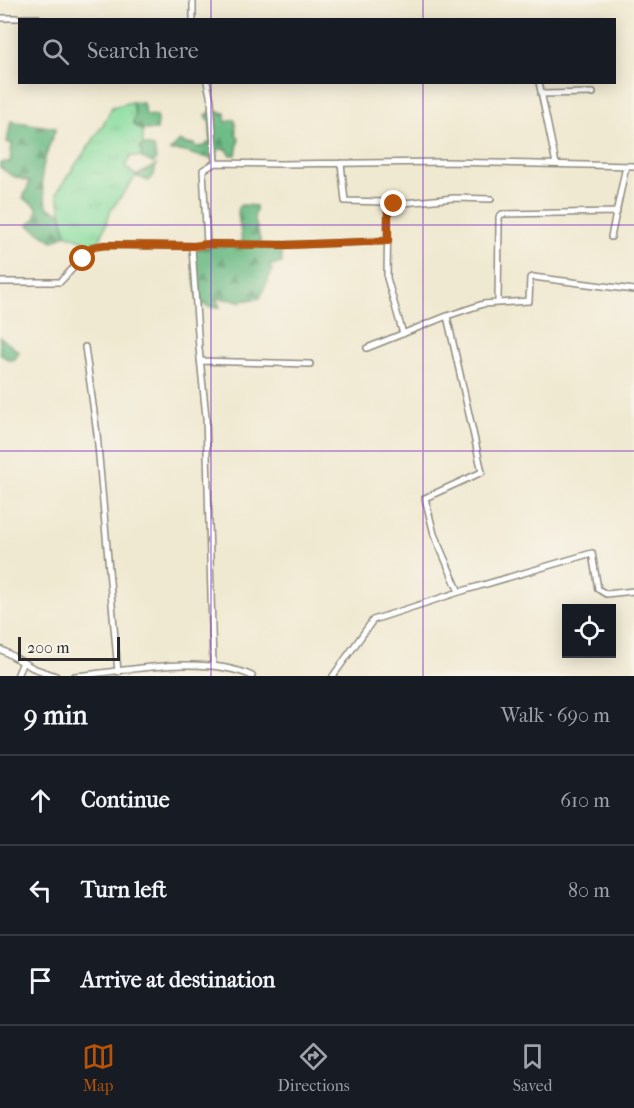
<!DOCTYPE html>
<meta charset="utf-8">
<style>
body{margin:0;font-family:"IM FELL French Canon",serif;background:#20242c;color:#f1f3f6}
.controls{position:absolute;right:18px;bottom:18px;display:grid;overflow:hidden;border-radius:0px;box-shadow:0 3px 15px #0003}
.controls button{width:54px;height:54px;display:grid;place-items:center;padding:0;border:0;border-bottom:2px solid #363941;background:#171b24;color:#f1f3f6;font:30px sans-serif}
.scale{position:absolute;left:18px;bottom:15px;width:102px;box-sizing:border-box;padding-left:6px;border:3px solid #2b2b2b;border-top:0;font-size:16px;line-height:21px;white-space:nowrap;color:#2b2b2b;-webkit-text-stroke:4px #f7f3e8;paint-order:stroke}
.stop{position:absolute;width:18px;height:18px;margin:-14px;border:4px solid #b45309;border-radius:50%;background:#fff}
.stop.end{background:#b45309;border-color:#fff;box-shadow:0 2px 6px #0008}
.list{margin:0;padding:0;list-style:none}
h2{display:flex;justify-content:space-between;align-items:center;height:78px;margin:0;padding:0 24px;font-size:26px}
h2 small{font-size:20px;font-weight:400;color:#9ea1a6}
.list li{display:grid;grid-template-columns:39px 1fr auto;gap:18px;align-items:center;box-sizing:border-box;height:90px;padding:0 24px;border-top:2px solid #363941}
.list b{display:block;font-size:22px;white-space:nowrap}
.list em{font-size:20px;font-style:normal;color:#9ea1a6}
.icon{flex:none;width:33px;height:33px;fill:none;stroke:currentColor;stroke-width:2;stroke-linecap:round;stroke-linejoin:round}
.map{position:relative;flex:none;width:634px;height:676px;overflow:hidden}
.search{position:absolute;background:#171b24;box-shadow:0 3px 15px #0003;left:18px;right:18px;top:18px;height:66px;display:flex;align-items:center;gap:15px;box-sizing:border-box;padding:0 21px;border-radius:0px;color:#9ea1a6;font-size:22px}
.sheet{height:348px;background:#171b24}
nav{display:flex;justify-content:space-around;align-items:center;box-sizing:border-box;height:84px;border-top:2px solid #363941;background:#171b24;font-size:16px;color:#9ea1a6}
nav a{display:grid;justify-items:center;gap:3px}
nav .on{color:#b45309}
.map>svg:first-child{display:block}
.grass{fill:url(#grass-tufts);stroke:#5a8465;stroke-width:1.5}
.forest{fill:url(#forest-firs);stroke:#4c7458;stroke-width:1.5}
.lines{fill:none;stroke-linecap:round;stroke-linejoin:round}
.minor-casing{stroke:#8e8a7e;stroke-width:8}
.minor{stroke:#fff;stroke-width:5}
.route{stroke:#b45309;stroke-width:8}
.grid{fill:none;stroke:#7b2cbf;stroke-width:1.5;stroke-opacity:0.55}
</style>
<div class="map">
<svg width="634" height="676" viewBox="0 0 634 676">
<defs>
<pattern id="grass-tufts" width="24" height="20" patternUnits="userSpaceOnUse" patternTransform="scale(1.5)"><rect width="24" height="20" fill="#88dd9f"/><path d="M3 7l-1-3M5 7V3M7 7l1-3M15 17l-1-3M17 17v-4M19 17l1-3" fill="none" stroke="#76be89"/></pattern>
<pattern id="forest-firs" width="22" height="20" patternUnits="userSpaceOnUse" patternTransform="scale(1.5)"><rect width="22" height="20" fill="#6ebc86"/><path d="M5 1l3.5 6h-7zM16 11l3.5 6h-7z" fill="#5b996e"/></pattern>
</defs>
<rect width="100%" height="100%" fill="#f7f3e8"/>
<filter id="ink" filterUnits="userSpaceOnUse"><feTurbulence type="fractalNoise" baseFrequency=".0167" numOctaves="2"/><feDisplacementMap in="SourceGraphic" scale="12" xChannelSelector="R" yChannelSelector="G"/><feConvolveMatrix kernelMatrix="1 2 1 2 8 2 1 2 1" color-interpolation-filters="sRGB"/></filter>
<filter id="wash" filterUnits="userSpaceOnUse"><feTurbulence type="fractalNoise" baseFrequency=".008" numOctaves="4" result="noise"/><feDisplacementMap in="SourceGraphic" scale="24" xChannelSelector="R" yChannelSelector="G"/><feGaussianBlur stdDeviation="1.35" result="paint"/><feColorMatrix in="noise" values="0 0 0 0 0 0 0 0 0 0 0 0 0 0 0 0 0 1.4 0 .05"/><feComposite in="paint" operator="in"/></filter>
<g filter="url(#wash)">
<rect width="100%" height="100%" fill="#f0e9d1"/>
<path class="grass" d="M 132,102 L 136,115 L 133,121 L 134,125 L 143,131 L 143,145 L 140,148 L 142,151 L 140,157 L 131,156 L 125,166 L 136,176 L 111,210 L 99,243 L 89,243 L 66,234 L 57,193 C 74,163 98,139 112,107 Z"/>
<path class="forest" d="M 132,102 L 143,103 L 146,115 L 157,116 L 157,130 C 147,130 136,131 133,121 L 136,115 Z
M 213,111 L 225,113 L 225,121 L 228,122 L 230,120 L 235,120 L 236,134 L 239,138 L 236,155 L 230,155 L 227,149 L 218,149 L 216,160 C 209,157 202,157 195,155 C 185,152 182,150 170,151 L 180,141 L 186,144 L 194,144 L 195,147 L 206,146 L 207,143 L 211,143 L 210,122 L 206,115 Z
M 11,121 L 56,128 C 44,159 36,175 48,208 L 61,213 L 66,234 L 53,241 L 28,225 L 36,218 L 37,207 L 23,198 L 30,182 L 11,175 L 0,167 L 0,163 L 10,162 L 12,144 L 7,142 Z
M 143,145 L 154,147 L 156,160 L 153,163 L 140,157 L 142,151 L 140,148 Z
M 156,165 L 154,175 L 148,181 L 136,176 Z
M 241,205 L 256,206 L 256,211 L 254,217 L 261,243 L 242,242 C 241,230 238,220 238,208 Z
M 210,246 L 285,247 L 281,251 L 282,263 L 270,265 L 272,271 L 260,298 L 241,301 L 216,298 L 220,307 C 216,307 209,308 205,305 C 192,298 194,263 193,249 Z
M 0,337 L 19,352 L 15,359 L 9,360 L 0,354 Z"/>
</g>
<g filter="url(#ink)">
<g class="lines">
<defs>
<path id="minor" d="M 0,18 L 38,18
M 193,20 L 193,0
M 207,82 L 211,100 L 215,163 L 279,164 L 446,162 L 634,166
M 539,82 L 556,164
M 541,94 L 593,93
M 341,163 L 345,201 L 386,202 L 388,207 L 387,278 L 403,334
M 388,207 L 394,204 L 454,198 L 491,199
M 611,237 L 626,166
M 207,244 L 203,170 L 215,163
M 0,282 L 60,282 L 93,247 L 105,245 L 193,246
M 498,302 L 499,224 L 499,217 L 502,214 L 617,212
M 447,316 L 482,472 L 425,498 L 434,534 L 459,592
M 85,347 L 97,434 L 118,672
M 367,348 L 447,316 L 483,304 L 529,301 L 530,278 L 533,277 L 634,290
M 200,361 L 310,364
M 0,649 L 33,668 L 56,676
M 213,665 L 206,417 L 199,348 L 192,248 L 207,244 L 286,245 L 388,241
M 17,676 L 23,662
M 75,676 C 126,671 205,654 252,676
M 333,676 L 373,620 L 459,592 L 592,553 L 598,589 L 606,594 L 634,591"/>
</defs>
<use href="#minor" class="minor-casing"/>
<use href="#minor" class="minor"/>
</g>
</g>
<g class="lines" filter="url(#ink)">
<path class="route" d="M 83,259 L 93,247 L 105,245 L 194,246 L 207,244 L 286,245 L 388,241 L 388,207 L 394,204"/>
</g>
<path class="grid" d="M 211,0 L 211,20M 423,0 L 423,20M 211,82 L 211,676M 423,82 L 423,676M 0,225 L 634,225M 0,451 L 634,451"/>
</svg>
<div class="controls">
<button><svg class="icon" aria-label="locate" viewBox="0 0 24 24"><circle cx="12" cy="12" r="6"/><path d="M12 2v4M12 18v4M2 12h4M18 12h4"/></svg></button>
</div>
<div class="scale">200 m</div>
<div class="stop" style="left:83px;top:259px"></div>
<div class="stop end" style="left:394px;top:204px"></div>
<div class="search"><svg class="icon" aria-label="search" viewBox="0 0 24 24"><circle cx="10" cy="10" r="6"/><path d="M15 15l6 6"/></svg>Search here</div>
</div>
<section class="sheet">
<h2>9 min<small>Walk · 690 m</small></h2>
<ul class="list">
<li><svg class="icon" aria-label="ahead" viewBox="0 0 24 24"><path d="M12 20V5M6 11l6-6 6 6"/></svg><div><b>Continue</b></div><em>610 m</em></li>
<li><svg class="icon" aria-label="left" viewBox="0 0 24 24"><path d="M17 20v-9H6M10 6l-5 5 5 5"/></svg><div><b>Turn left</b></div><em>80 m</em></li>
<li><svg class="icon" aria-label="arrive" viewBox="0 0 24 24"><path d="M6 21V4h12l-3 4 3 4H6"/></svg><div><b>Arrive at destination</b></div></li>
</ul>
</section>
<nav>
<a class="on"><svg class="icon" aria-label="map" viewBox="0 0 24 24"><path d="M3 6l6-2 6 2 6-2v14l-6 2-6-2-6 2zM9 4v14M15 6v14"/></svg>Map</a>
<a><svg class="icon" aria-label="directions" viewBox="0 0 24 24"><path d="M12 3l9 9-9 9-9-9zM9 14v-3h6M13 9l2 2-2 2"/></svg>Directions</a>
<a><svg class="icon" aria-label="saved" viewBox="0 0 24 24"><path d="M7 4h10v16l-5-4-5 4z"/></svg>Saved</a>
</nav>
